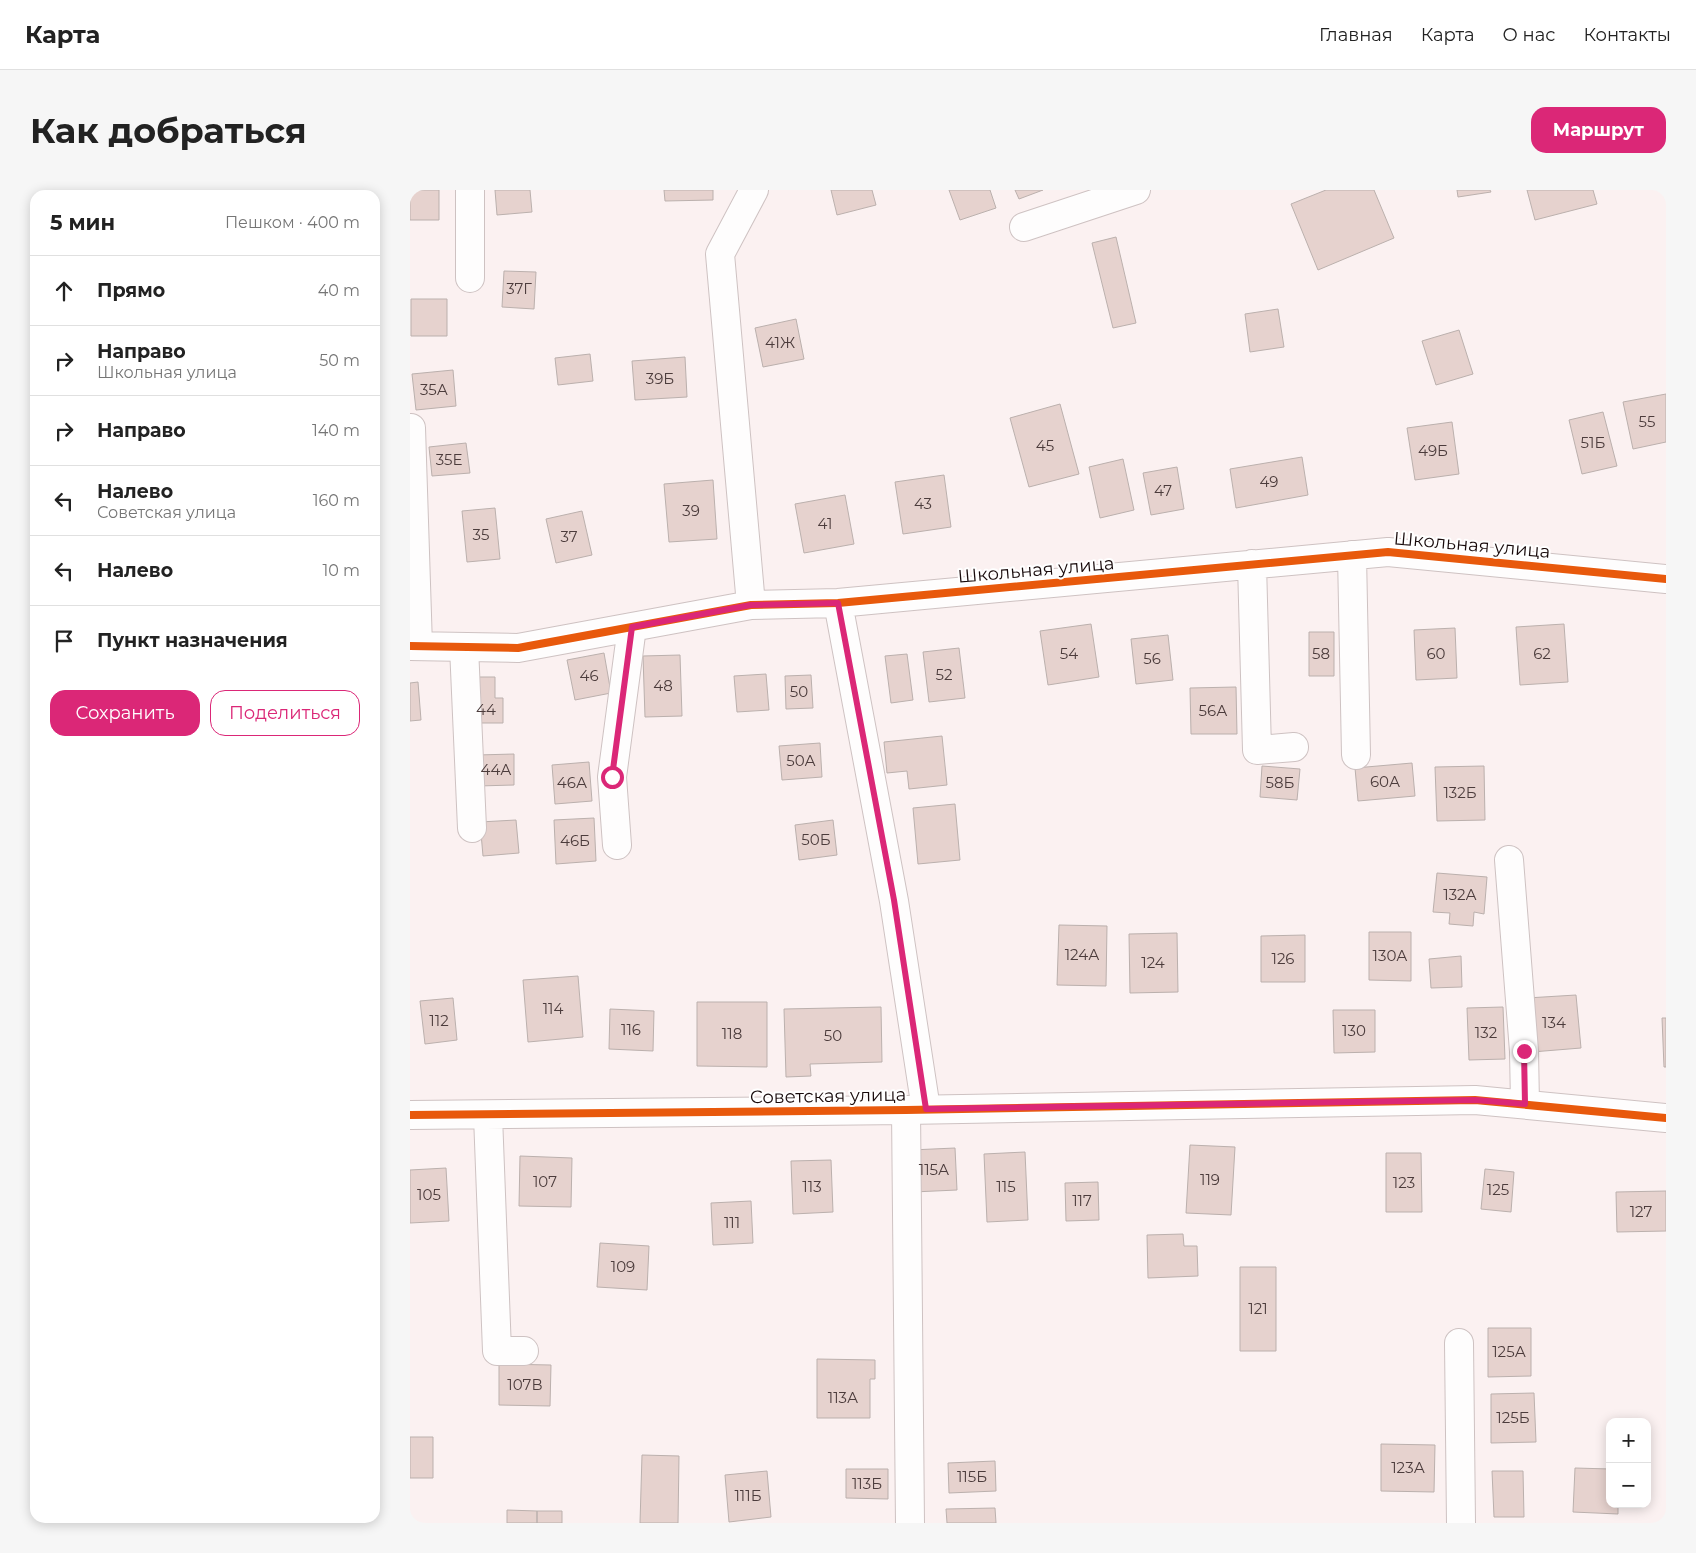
<!DOCTYPE html>
<html lang="ru">
<meta charset="utf-8">
<style>
body{margin:0;font-family:Montserrat,sans-serif;background:#f6f6f6;color:#222}
.controls{position:absolute;right:15px;bottom:15px;display:grid;overflow:hidden;border-radius:10px;box-shadow:0 2px 12px #0003}
.controls button{width:45px;height:45px;display:grid;place-items:center;padding:0;border:0;border-bottom:1px solid #e0e0e0;background:#fff;color:#222;font:25px sans-serif}
.stop{position:absolute;width:15px;height:15px;margin:-11px;border:4px solid #db2777;border-radius:50%;background:#fff}
.stop.end{background:#db2777;border-color:#fff;box-shadow:0 1px 5px #0008}
.list{margin:0;padding:0;list-style:none}
h2{display:flex;justify-content:space-between;align-items:center;height:65px;margin:0;padding:0 20px;font-size:21px}
h2 small{font-size:16px;font-weight:400;color:#767676}
.list li{display:grid;grid-template-columns:32px 1fr auto;gap:15px;align-items:center;box-sizing:border-box;height:70px;padding:0 20px;border-top:1px solid #e0e0e0}
.list b{display:block;font-size:19px;white-space:nowrap}
.list p{margin:0;font-size:16px;white-space:nowrap;color:#767676}
.list em{font-size:16px;font-style:normal;color:#767676}
.actions{display:flex;gap:10px;padding:15px 20px}
.actions a{flex:1;padding:11px 0;border:1px solid #db2777;border-radius:15px;text-align:center;font-size:18px;color:#db2777}
.actions .main{background:#db2777;color:#fff}
.icon{flex:none;width:28px;height:28px;fill:none;stroke:currentColor;stroke-width:2;stroke-linecap:round;stroke-linejoin:round}
.map{position:relative;flex:none;width:1256px;height:1333px;overflow:hidden;border-radius:15px}
header{display:flex;align-items:center;gap:30px;box-sizing:border-box;height:70px;padding:0 25px;background:#fff;border-bottom:1px solid #e0e0e0}
header strong{font-size:24px}
nav{display:flex;gap:28px;margin-inline-start:auto;font-size:18px}
.intro{display:flex;align-items:center;justify-content:space-between;box-sizing:border-box;height:120px;padding:0 30px}
h1{margin:0;font-size:35px}
.button{padding:12px 22px;border-radius:15px;background:#db2777;color:#fff;font-size:18px;font-weight:700}
main{display:flex;gap:30px;padding:0 30px}
aside{flex:1;background:#fff;border-radius:15px;box-shadow:0 2px 12px #0003}
.map>svg:first-child{display:block}
.building{fill:#e6d2ce;stroke:#bbb0ad}
.lines{fill:none;stroke-linecap:round;stroke-linejoin:round}
.minor-casing{stroke:#cec2c2;stroke-width:30}
.minor{stroke:#fefdfd;stroke-width:28}
.cycleway-casing{stroke:#fff;stroke-width:11}
.cycleway{stroke:#e8590c;stroke-width:8}
.route{stroke:#db2777;stroke-width:6}
.labels{text-anchor:middle;stroke-width:4;stroke-linejoin:round;paint-order:stroke}
.number-label{font-size:15px;fill:#4c3c3c}
.street-label{font-size:18px;fill:#180a0b;stroke:#fff}
</style>
<header>
<strong>Карта</strong>
<nav><a>Главная</a><a>Карта</a><a>О нас</a><a>Контакты</a></nav>
</header>
<div class="intro"><h1>Как добраться</h1><a class="button">Маршрут</a></div>
<main>
<aside>
<h2>5 мин<small>Пешком · 400 m</small></h2>
<ul class="list">
<li><svg class="icon" aria-label="ahead" viewBox="0 0 24 24"><path d="M12 20V5M6 11l6-6 6 6"/></svg><div><b>Прямо</b></div><em>40 m</em></li>
<li><svg class="icon" aria-label="right" viewBox="0 0 24 24"><path d="M7 20v-9h11M14 6l5 5-5 5"/></svg><div><b>Направо</b><p>Школьная улица</p></div><em>50 m</em></li>
<li><svg class="icon" aria-label="right" viewBox="0 0 24 24"><path d="M7 20v-9h11M14 6l5 5-5 5"/></svg><div><b>Направо</b></div><em>140 m</em></li>
<li><svg class="icon" aria-label="left" viewBox="0 0 24 24"><path d="M17 20v-9H6M10 6l-5 5 5 5"/></svg><div><b>Налево</b><p>Советская улица</p></div><em>160 m</em></li>
<li><svg class="icon" aria-label="left" viewBox="0 0 24 24"><path d="M17 20v-9H6M10 6l-5 5 5 5"/></svg><div><b>Налево</b></div><em>10 m</em></li>
<li><svg class="icon" aria-label="arrive" viewBox="0 0 24 24"><path d="M6 21V4h12l-3 4 3 4H6"/></svg><div><b>Пункт назначения</b></div></li>
</ul>
<div class="actions"><a class="main">Сохранить</a><a>Поделиться</a></div>
</aside>
<div class="map">
<svg width="1256" height="1333" viewBox="0 0 1256 1333">
<rect width="100%" height="100%" fill="#fbf1f1"/>
<path class="building" d="M 0,0 L 29,0 L 29,30 L 0,30 Z
M 85,0 L 120,0 L 122,22 L 87,25 Z
M 254,0 L 303,0 L 303,10 L 255,11 Z
M 421,0 L 462,0 L 466,15 L 427,25 Z
M 539,0 L 580,0 L 586,18 L 550,30 Z
M 605,0 L 633,0 L 609,9 Z
M 916,0 L 964,0 L 984,48 L 908,80 L 881,14 Z
M 1047,0 L 1080,0 L 1081,2 L 1048,7 Z
M 1117,0 L 1183,0 L 1187,14 L 1125,30 Z
M 706,47 L 726,133 L 703,138 L 682,53 Z
M 94,81 L 126,82 L 124,119 L 92,117 Z
M 1,109 L 37,109 L 37,146 L 1,146 Z
M 868,119 L 874,157 L 840,162 L 835,124 Z
M 386,129 L 394,169 L 353,177 L 345,138 Z
M 1049,140 L 1063,184 L 1026,195 L 1012,151 Z
M 180,164 L 183,191 L 148,195 L 145,168 Z
M 275,167 L 277,207 L 225,210 L 222,171 Z
M 43,180 L 46,216 L 6,220 L 2,184 Z
M 1256,204 L 1256,252 L 1223,259 L 1213,212 Z
M 650,214 L 669,284 L 619,297 L 600,228 Z
M 1193,222 L 1207,276 L 1172,284 L 1159,230 Z
M 1042,232 L 1049,284 L 1005,290 L 997,238 Z
M 56,253 L 60,283 L 22,286 L 19,257 Z
M 892,267 L 898,305 L 826,318 L 820,279 Z
M 713,269 L 724,320 L 690,328 L 679,277 Z
M 767,277 L 774,319 L 741,325 L 733,283 Z
M 534,285 L 541,337 L 493,344 L 485,292 Z
M 303,290 L 307,349 L 259,352 L 254,294 Z
M 435,305 L 444,354 L 394,363 L 385,314 Z
M 85,318 L 90,369 L 57,372 L 52,321 Z
M 172,321 L 182,365 L 146,373 L 136,329 Z
M 681,434 L 689,487 L 638,495 L 630,441 Z
M 1154,434 L 1158,492 L 1110,495 L 1106,437 Z
M 1045,438 L 1047,488 L 1006,490 L 1004,440 Z
M 899,442 L 924,442 L 924,486 L 899,486 Z
M 758,445 L 763,490 L 726,494 L 721,449 Z
M 549,458 L 555,508 L 519,512 L 513,462 Z
M 194,463 L 201,503 L 165,510 L 157,470 Z
M 497,464 L 503,510 L 481,513 L 475,466 Z
M 270,465 L 272,526 L 235,527 L 233,466 Z
M 356,484 L 359,520 L 327,522 L 324,486 Z
M 401,485 L 403,518 L 376,519 L 375,486 Z
M 59,487 L 85,487 L 85,508 L 93,508 L 93,533 L 59,533 Z
M 8,492 L 11,530 L 0,531 L 0,493 Z
M 826,497 L 827,544 L 781,544 L 780,498 Z
M 532,546 L 537,595 L 499,599 L 497,581 L 477,583 L 474,552 Z
M 410,553 L 412,587 L 372,590 L 369,556 Z
M 104,564 L 104,595 L 68,596 L 67,565 Z
M 179,572 L 182,611 L 145,614 L 142,575 Z
M 1002,573 L 1005,606 L 948,611 L 945,578 Z
M 852,576 L 890,579 L 887,610 L 850,607 Z
M 1074,576 L 1075,630 L 1027,631 L 1025,577 Z
M 545,614 L 550,670 L 508,674 L 503,618 Z
M 184,628 L 186,671 L 146,674 L 144,630 Z
M 106,630 L 109,663 L 73,666 L 70,632 Z
M 423,630 L 427,665 L 389,670 L 385,635 Z
M 1027,683 L 1077,687 L 1074,724 L 1064,722 L 1063,736 L 1039,734 L 1040,723 L 1023,722 Z
M 649,735 L 697,736 L 696,796 L 647,795 Z
M 959,742 L 1001,742 L 1001,791 L 959,790 Z
M 767,743 L 768,802 L 720,803 L 719,744 Z
M 895,745 L 895,792 L 851,792 L 851,746 Z
M 1051,766 L 1052,797 L 1021,798 L 1019,769 Z
M 168,786 L 173,847 L 118,852 L 113,790 Z
M 1166,805 L 1171,858 L 1122,862 L 1117,808 Z
M 43,808 L 47,850 L 15,854 L 10,811 Z
M 287,812 L 357,812 L 357,877 L 287,876 Z
M 471,817 L 472,872 L 400,874 L 401,886 L 376,887 L 374,819 Z
M 1093,817 L 1095,869 L 1059,870 L 1057,818 Z
M 200,819 L 244,821 L 243,861 L 199,859 Z
M 923,820 L 965,820 L 965,862 L 924,863 Z
M 1252,828 L 1256,828 L 1256,877 L 1254,877 Z
M 780,955 L 825,957 L 821,1025 L 776,1023 Z
M 545,958 L 547,1000 L 503,1002 L 501,960 Z
M 615,962 L 618,1030 L 577,1032 L 574,964 Z
M 976,963 L 1011,963 L 1012,1022 L 976,1022 Z
M 110,966 L 162,968 L 161,1017 L 109,1016 Z
M 421,970 L 423,1022 L 383,1024 L 381,971 Z
M 36,978 L 39,1031 L 0,1033 L 0,980 Z
M 1075,979 L 1104,982 L 1101,1022 L 1071,1019 Z
M 688,992 L 689,1030 L 656,1031 L 655,993 Z
M 1256,1001 L 1256,1041 L 1207,1042 L 1206,1002 Z
M 341,1011 L 343,1053 L 303,1055 L 301,1013 Z
M 773,1044 L 774,1056 L 787,1056 L 788,1086 L 738,1088 L 737,1045 Z
M 190,1053 L 239,1056 L 237,1100 L 187,1097 Z
M 830,1077 L 866,1077 L 866,1161 L 830,1161 Z
M 1078,1138 L 1121,1138 L 1121,1186 L 1078,1187 Z
M 407,1169 L 465,1170 L 465,1189 L 460,1189 L 460,1228 L 407,1228 Z
M 89,1174 L 141,1175 L 140,1216 L 89,1215 Z
M 1124,1203 L 1126,1252 L 1081,1253 L 1081,1204 Z
M 0,1247 L 23,1247 L 23,1288 L 0,1288 Z
M 971,1254 L 1025,1255 L 1024,1302 L 971,1301 Z
M 232,1265 L 269,1266 L 268,1333 L 230,1333 Z
M 585,1271 L 586,1301 L 539,1303 L 538,1273 Z
M 1165,1278 L 1200,1279 L 1200,1314 L 1208,1314 L 1208,1324 L 1163,1322 Z
M 436,1279 L 478,1279 L 478,1309 L 436,1308 Z
M 357,1281 L 361,1327 L 319,1332 L 315,1285 Z
M 1082,1281 L 1113,1281 L 1114,1327 L 1084,1327 Z
M 585,1318 L 586,1333 L 537,1333 L 536,1319 Z
M 97,1320 L 127,1321 L 127,1333 L 97,1333 Z
M 127,1321 L 152,1321 L 152,1333 L 127,1333 Z"/>
<g class="lines">
<defs>
<path id="minor" d="M 614,37 L 726,0
M 60,88 L 60,0
M 1,238 L 8,456
M 942,365 L 946,565
M 842,374 L 847,560 L 884,557
M 428,413 L 484,711 L 516,919
M 341,415 L 310,64 L 344,0
M 0,456 L 108,458 L 341,415 L 428,413 L 978,362 L 1256,389
M 54,457 L 62,638
M 207,655 L 202,587 L 222,437
M 1099,670 L 1114,861 L 1115,914
M 496,920 L 500,1333
M 0,925 L 496,920 L 1065,910 L 1256,928
M 78,926 L 87,1161 L 114,1161
M 1049,1153 L 1051,1333"/>
</defs>
<use href="#minor" class="minor-casing"/>
<use href="#minor" class="minor"/>
<defs>
<path id="cycleway" d="M 0,456 L 108,458 L 341,415 L 428,413 L 978,362 L 1256,389
M 0,925 L 496,920 L 1065,910 L 1256,928"/>
</defs>
<use href="#cycleway" class="cycleway-casing"/>
<use href="#cycleway" class="cycleway"/>
</g>
<g class="lines">
<path class="route" d="M 202,587 L 222,437 L 341,415 L 428,413 L 484,710 L 516,919 L 1065,910 L 1115,914 L 1114,861"/>
</g>
<g class="labels">
<g class="number-label">
<text x="109" y="104">37Г</text>
<text x="370" y="158">41Ж</text>
<text x="250" y="194">39Б</text>
<text x="24" y="205">35А</text>
<text x="1237" y="237">55</text>
<text x="1183" y="258">51Б</text>
<text x="635" y="261">45</text>
<text x="1023" y="266">49Б</text>
<text x="39" y="275">35Е</text>
<text x="859" y="297">49</text>
<text x="753" y="306">47</text>
<text x="513" y="319">43</text>
<text x="281" y="326">39</text>
<text x="415" y="339">41</text>
<text x="71" y="350">35</text>
<text x="159" y="352">37</text>
<text x="659" y="469">54</text>
<text x="911" y="469">58</text>
<text x="1026" y="469">60</text>
<text x="1132" y="469">62</text>
<text x="742" y="474">56</text>
<text x="534" y="490">52</text>
<text x="179" y="491">46</text>
<text x="253" y="501">48</text>
<text x="389" y="507">50</text>
<text x="76" y="525">44</text>
<text x="803" y="526">56А</text>
<text x="391" y="576">50А</text>
<text x="86" y="585">44А</text>
<text x="975" y="597">60А</text>
<text x="162" y="598">46А</text>
<text x="870" y="598">58Б</text>
<text x="1050" y="608">132Б</text>
<text x="406" y="655">50Б</text>
<text x="165" y="656">46Б</text>
<text x="1050" y="710">132А</text>
<text x="672" y="770">124А</text>
<text x="980" y="771">130А</text>
<text x="873" y="774">126</text>
<text x="743" y="778">124</text>
<text x="143" y="824">114</text>
<text x="29" y="836">112</text>
<text x="1144" y="838">134</text>
<text x="221" y="845">116</text>
<text x="944" y="846">130</text>
<text x="1076" y="848">132</text>
<text x="322" y="849">118</text>
<text x="423" y="851">50</text>
<text x="524" y="985">115А</text>
<text x="800" y="995">119</text>
<text x="135" y="997">107</text>
<text x="994" y="998">123</text>
<text x="402" y="1002">113</text>
<text x="596" y="1002">115</text>
<text x="1088" y="1005">125</text>
<text x="19" y="1010">105</text>
<text x="672" y="1016">117</text>
<text x="1231" y="1027">127</text>
<text x="322" y="1038">111</text>
<text x="213" y="1082">109</text>
<text x="848" y="1124">121</text>
<text x="1099" y="1167">125А</text>
<text x="115" y="1200">107В</text>
<text x="433" y="1213">113А</text>
<text x="1103" y="1233">125Б</text>
<text x="998" y="1283">123А</text>
<text x="562" y="1292">115Б</text>
<text x="457" y="1299">113Б</text>
<text x="338" y="1311">111Б</text>
</g>
<g class="street-label">
<text transform="translate(1062 355) rotate(5)" y="6">Школьная улица</text>
<text transform="translate(626 380) rotate(-5)" y="6">Школьная улица</text>
<text transform="translate(418 906) rotate(-1)" y="6">Советская улица</text>
</g>
</g>
</svg>
<div class="controls">
<button>+</button>
<button>−</button>
</div>
<div class="stop" style="left:202px;top:587px"></div>
<div class="stop end" style="left:1114px;top:861px"></div>
</div>
</main>
